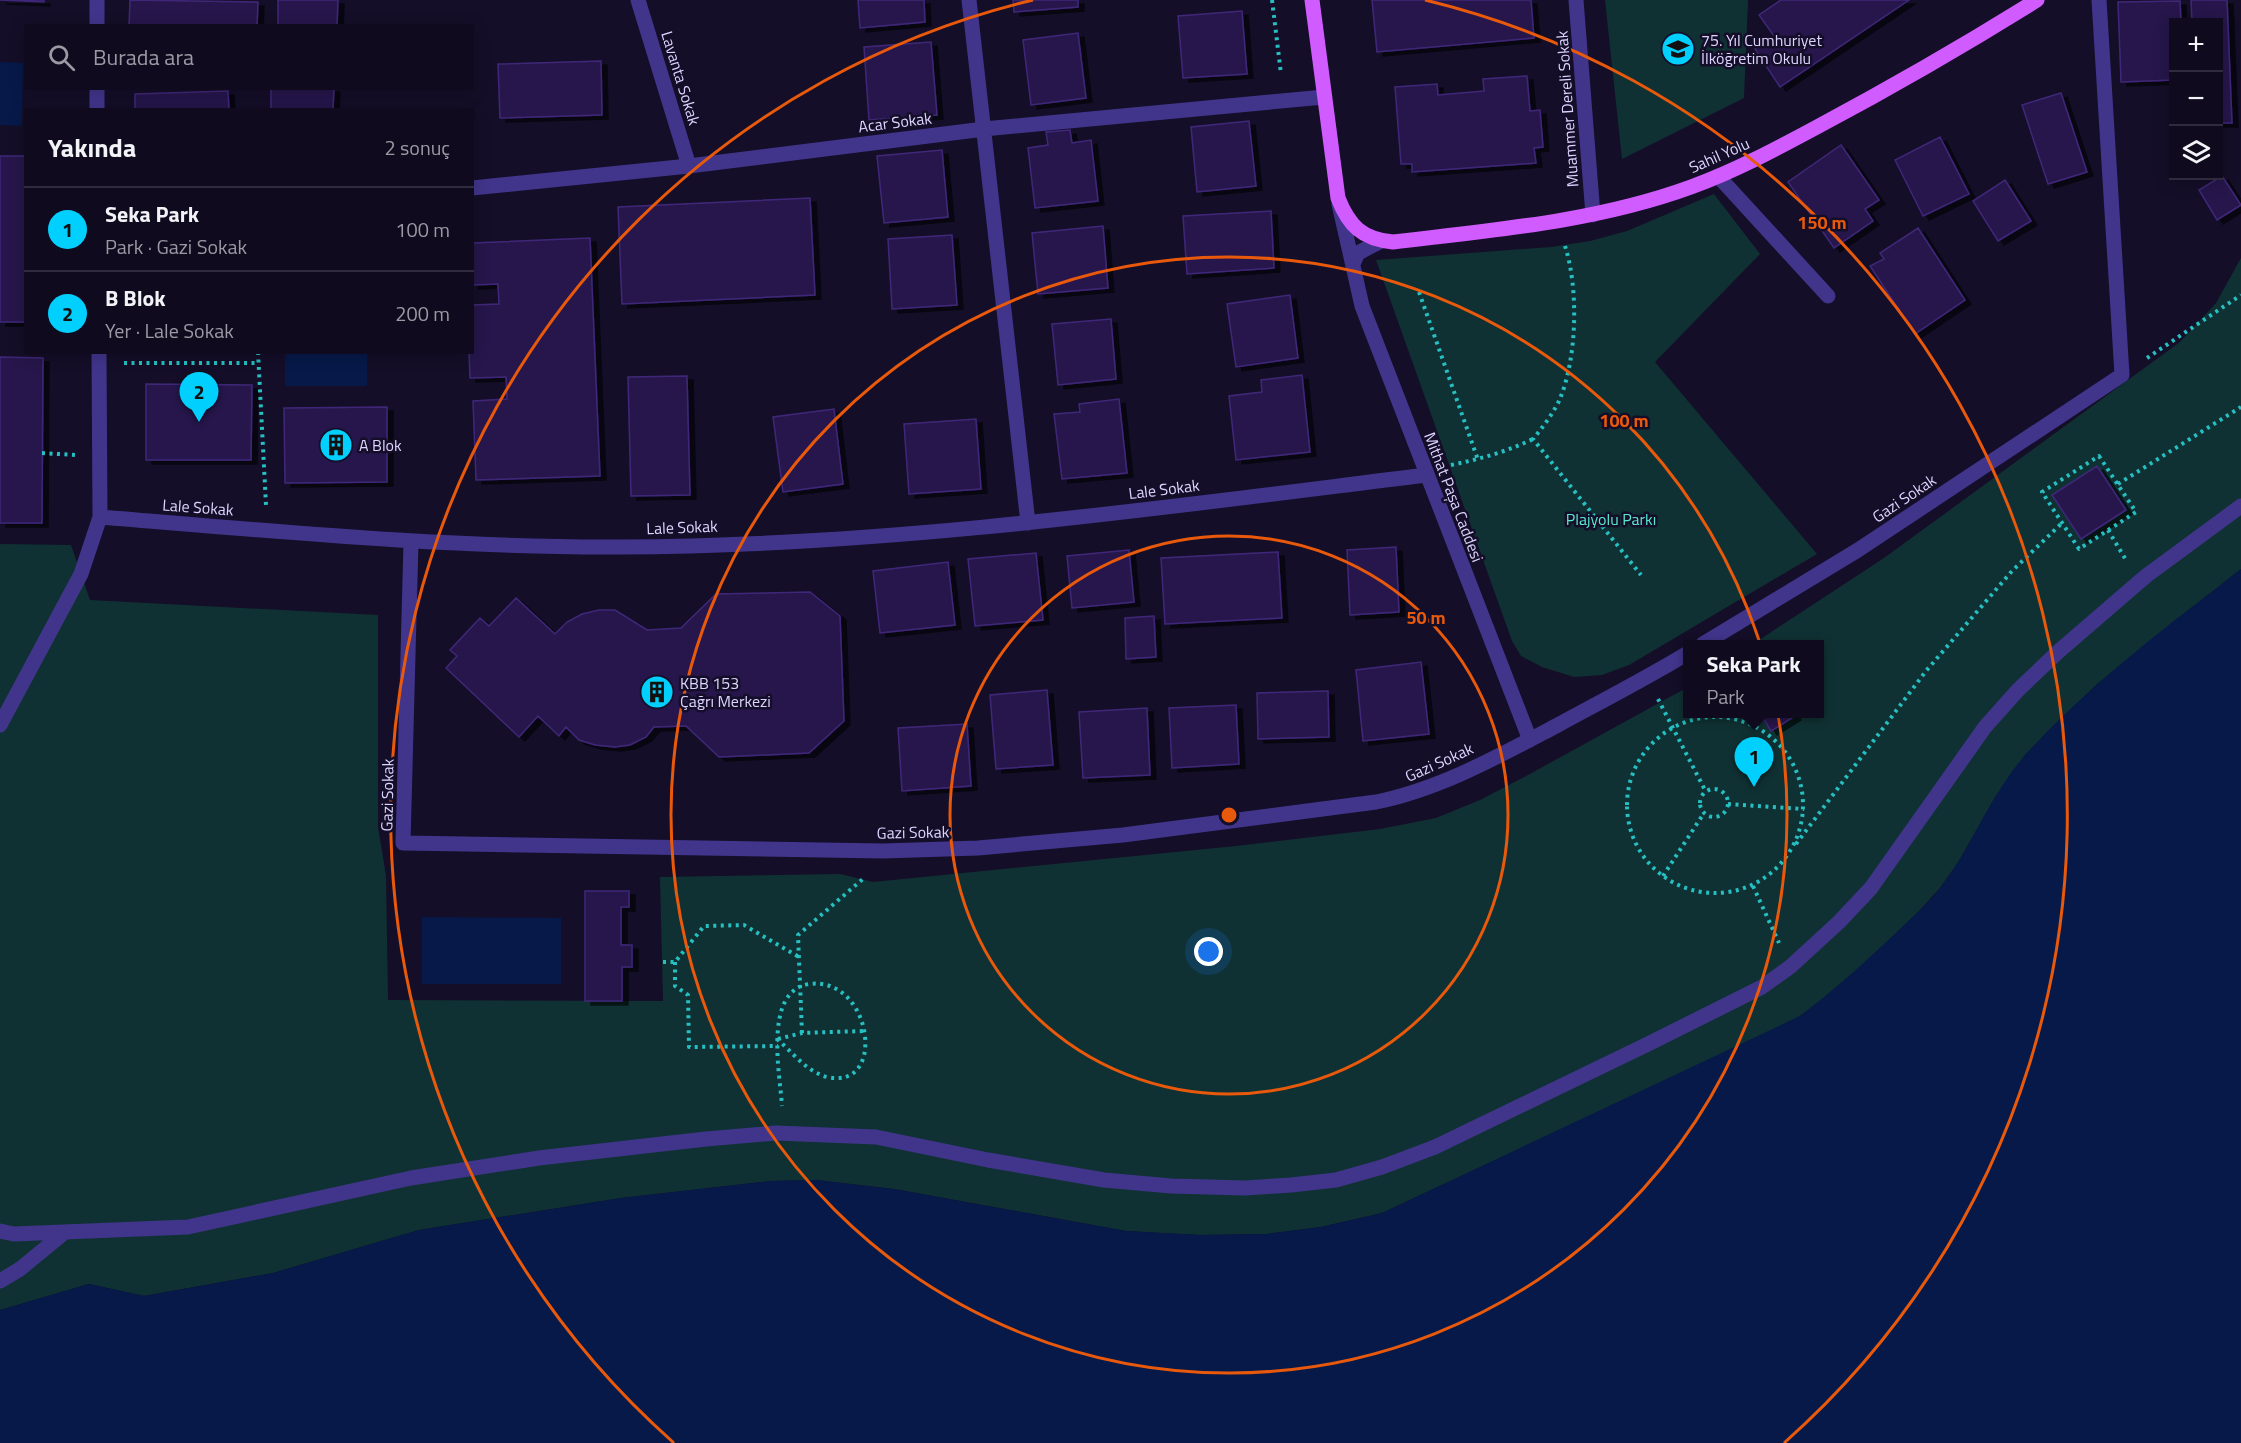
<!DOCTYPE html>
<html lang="tr">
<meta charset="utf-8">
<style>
body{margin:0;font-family:"Titillium Web",sans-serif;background:#181327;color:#f1f3f6}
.controls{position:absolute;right:18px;top:18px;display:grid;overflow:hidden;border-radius:0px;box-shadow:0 3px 15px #0003}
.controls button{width:54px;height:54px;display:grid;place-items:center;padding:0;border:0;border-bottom:2px solid #2f2b3c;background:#0f0a1e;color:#f1f3f6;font:30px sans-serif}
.you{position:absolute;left:1209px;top:952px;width:21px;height:21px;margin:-15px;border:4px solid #fff;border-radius:50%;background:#1a73e8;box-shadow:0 0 0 9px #1a73e833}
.badge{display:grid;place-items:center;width:39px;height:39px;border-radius:50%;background:#01d0ff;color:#111;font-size:20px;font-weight:700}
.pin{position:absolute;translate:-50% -50px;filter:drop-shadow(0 2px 3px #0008)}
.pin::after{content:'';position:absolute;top:32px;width:21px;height:18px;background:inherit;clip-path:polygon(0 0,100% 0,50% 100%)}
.popup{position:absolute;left:1683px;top:640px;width:141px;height:78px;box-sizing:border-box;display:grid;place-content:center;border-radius:0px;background:#0f0a1e;filter:drop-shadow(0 2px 4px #0005);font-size:20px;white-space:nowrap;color:#9b9aa4}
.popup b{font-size:22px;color:#f1f3f6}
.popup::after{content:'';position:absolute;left:50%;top:100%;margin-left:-12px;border:12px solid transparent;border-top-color:#0f0a1e}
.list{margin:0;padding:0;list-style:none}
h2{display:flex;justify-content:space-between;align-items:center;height:78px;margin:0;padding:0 24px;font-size:26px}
h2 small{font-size:20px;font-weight:400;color:#9b9aa4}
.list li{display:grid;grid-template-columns:39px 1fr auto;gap:18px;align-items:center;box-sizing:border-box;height:84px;padding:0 24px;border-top:2px solid #2f2b3c}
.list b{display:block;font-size:22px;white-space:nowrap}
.list p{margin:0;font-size:20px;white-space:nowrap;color:#9b9aa4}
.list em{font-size:20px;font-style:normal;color:#9b9aa4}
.icon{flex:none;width:33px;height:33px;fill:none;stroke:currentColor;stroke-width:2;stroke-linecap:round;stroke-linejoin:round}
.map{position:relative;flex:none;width:2241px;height:1443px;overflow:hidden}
.search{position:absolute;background:#0f0a1e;box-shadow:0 3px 15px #0003;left:24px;top:24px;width:450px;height:66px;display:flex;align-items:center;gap:15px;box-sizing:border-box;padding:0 21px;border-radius:0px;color:#9b9aa4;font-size:22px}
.panel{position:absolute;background:#0f0a1e;box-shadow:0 3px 15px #0003;left:24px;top:108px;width:450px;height:246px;border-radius:0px}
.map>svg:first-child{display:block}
.green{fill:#103133}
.water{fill:#061949}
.building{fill:#27184b;stroke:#3f2879;stroke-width:1.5;filter:url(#shadow)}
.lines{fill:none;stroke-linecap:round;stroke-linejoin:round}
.path{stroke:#26bfc2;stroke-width:4;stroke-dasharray:3 4.5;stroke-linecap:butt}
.minor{stroke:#40358b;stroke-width:15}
.major{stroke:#d05cff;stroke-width:15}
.ring{fill:none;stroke:#e8590c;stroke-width:3}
.labels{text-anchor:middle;stroke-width:5;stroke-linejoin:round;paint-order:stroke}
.poi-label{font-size:16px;fill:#ddd5ff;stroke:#140e28;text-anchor:start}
.street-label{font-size:16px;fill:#ddd5ff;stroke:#140e28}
.park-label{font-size:16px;fill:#57e9d1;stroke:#140e28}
.centre{fill:#e8590c;stroke:#140e28;stroke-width:3}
.ring-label{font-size:18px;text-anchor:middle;font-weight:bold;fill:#e8590c;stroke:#140e28;stroke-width:5;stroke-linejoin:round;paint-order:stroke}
</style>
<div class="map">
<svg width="2241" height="1443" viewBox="0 0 2241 1443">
<defs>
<filter id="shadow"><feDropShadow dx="6" dy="4" stdDeviation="0" flood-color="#0009"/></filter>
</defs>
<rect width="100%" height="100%" fill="#140e28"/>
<path class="green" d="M 1605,0 L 1748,0 L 1744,98 L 1622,159 Z
M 1714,194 L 1760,254 L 1655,362 L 1817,554 L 1629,665 L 1602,675 L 1574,677 L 1542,667 L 1521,656 L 1512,641 L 1376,260 L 1551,247 L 1590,241 L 1627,231 Z
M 2241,258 L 2241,569 L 2096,685 L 2025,755 L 1994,799 L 1959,861 L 1940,888 L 1918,912 L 1845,982 L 1800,1016 L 1761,1036 L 1382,1213 L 1321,1227 L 1267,1234 L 1200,1235 L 1126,1231 L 894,1189 L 816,1180 L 771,1181 L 621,1198 L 419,1230 L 273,1273 L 144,1296 L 89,1284 L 0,1310 L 0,544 L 71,545 L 90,600 L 378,615 L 378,827 L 386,876 L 388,1000 L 663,1001 L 660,877 L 840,874 L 873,882 L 1236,846 L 1380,829 L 1436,818 L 1480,800 L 1528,775 L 1688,687 L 1688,714 L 1820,714 L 1820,644 L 1753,644 L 1884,558 L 2180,342 L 2216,303 Z"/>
<path class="water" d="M 0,62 L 23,63 L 22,126 L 0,125 Z
M 285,353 L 367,353 L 367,386 L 285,386 Z
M 2241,569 L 2241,1443 L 0,1443 L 0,1310 L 89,1284 L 144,1296 L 273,1273 L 419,1230 L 621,1198 L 771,1181 L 816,1180 L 894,1189 L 1126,1231 L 1200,1235 L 1267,1234 L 1321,1227 L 1382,1213 L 1800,1016 C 1834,990 1865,962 1896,933 C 1911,918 1928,904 1941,887 C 1973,845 1991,793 2027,753 C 2091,683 2166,627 2241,569 Z
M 422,917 L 561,918 L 561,984 L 422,984 Z"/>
<path class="building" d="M 0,0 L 44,0 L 44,2 Z
M 130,0 L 258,2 L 257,26 L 129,26 Z
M 278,0 L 338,0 L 337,26 L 278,26 Z
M 858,0 L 924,0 L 925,22 L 860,28 Z
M 1013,0 L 1078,0 L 1078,7 L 1014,12 Z
M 1372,0 L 1531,0 L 1534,38 L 1377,52 Z
M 1781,0 L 1909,0 L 1780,87 L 1755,49 L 1774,36 L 1759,15 Z
M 2191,0 L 2227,0 L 2232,123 L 2218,123 L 2218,22 L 2192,22 Z
M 2180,1 L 2181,22 L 2174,22 L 2174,80 L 2121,82 L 2118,2 Z
M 1242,11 L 1247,74 L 1183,78 L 1178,16 Z
M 1078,33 L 1086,98 L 1031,105 L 1023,40 Z
M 931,42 L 937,115 L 869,120 L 864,47 Z
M 601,61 L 602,115 L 500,118 L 498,64 Z
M 1527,76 L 1530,111 L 1540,110 L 1543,147 L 1534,148 L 1536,163 L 1412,172 L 1412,164 L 1401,164 L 1395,87 L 1437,84 L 1438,95 L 1484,91 L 1483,79 Z
M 271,88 L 334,88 L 333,110 L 271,110 Z
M 228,91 L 229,110 L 135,110 L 135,94 Z
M 2061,93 L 2087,172 L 2048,184 L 2022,105 Z
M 1249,121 L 1256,186 L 1197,192 L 1191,127 Z
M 1070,130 L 1072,143 L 1091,140 L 1098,201 L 1035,208 L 1028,148 L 1048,145 L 1046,132 Z
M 1940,137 L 1969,194 L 1923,216 L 1895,160 Z
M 1841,145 L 1879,200 L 1865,209 L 1873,221 L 1834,248 L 1788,182 Z
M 942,150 L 948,217 L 884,223 L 877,156 Z
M 0,156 L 26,156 L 26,322 L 0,322 Z
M 2222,176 L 2241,205 L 2217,220 L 2199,190 Z
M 2005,180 L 2031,221 L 1998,241 L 1973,201 Z
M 810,198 L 815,295 L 622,304 L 618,207 Z
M 1271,211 L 1274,268 L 1187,274 L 1183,216 Z
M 1103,226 L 1108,288 L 1038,294 L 1032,233 Z
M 1918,228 L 1965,300 L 1915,334 L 1870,266 L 1884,259 L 1880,253 Z
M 952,235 L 957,305 L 892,309 L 888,239 Z
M 590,238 L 600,476 L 476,480 L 473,401 L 507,399 L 506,377 L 470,378 L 469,352 L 472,352 L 472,305 L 499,304 L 498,284 L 472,285 L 472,243 Z
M 1290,295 L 1298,358 L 1236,367 L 1227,304 Z
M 1111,319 L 1116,379 L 1058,385 L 1052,324 Z
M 0,357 L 43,358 L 42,523 L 0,523 Z
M 1302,375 L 1310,452 L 1236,460 L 1229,396 L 1262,392 L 1261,380 Z
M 687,376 L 690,495 L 631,496 L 628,377 Z
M 146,384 L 252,385 L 251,460 L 146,460 Z
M 1119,399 L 1127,473 L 1062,479 L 1054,414 L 1080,412 L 1079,404 Z
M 387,407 L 387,482 L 285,483 L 284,408 Z
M 834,409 L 843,484 L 783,492 L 773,417 Z
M 976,419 L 981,489 L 909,494 L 904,424 Z
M 2097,466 L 2126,510 L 2081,539 L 2052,495 Z
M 1396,547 L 1399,612 L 1350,615 L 1347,550 Z
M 1129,550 L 1134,602 L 1072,608 L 1067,556 Z
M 1278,552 L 1282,618 L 1165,624 L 1161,558 Z
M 1036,553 L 1043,620 L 975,626 L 968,559 Z
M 948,562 L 955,625 L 880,633 L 873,571 Z
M 810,592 L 840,616 L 844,721 L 809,753 L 719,757 L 686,726 L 654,727 L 646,737 L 630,745 L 615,747 L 595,745 L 579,740 L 566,727 L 559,736 L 538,716 L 519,737 L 446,668 L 457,656 L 450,650 L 480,618 L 489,626 L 516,598 L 555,634 L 567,622 L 582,614 L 599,610 L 615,610 L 647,630 L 681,628 L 716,594 Z
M 1154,616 L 1156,657 L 1126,659 L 1125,618 Z
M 1421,662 L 1429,734 L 1363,741 L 1356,670 Z
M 1047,690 L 1053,765 L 996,769 L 990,695 Z
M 1328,691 L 1329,737 L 1258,739 L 1257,693 Z
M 1236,705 L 1239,764 L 1172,768 L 1169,708 Z
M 1147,708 L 1150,775 L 1083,778 L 1079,712 Z
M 1761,714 L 1794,714 L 1795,716 L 1771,731 Z
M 967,724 L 971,786 L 902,791 L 898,728 Z
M 585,891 L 629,891 L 629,907 L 621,907 L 621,945 L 632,945 L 632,967 L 622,967 L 622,1001 L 585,1001 Z"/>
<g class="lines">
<path class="path" d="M 1272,0 L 1281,74
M 1565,246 C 1579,289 1577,360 1559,401 C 1552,415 1543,427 1533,439 L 1641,575
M 1419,292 L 1478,460
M 258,352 L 266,505
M 2147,358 L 2241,295
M 124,363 L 259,363
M 42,453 L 75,455
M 2099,456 L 2136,512 L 2079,549 L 2042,492 Z
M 1451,465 C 1480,459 1506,452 1533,439
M 2118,484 L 2241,407
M 2108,530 L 2126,560
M 1658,699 L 1706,792
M1627 805a88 88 0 1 1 176 0a88 88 0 1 1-176 0Z
M1700 803a14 14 0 1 1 28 0a14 14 0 1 1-28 0Z
M 1728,804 L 1804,809
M 1796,844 L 1926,671 L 2012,571 L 2062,523
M 1663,876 L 1704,813
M 1753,886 L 1779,943
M 663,962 L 675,962 L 704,926 L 744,925 L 799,957
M 675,962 L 675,986 L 688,995 L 689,1047 L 778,1046
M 802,1033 L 798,935 L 864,878
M 777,1039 C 790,1050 803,1067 819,1074 C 824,1077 831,1078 836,1078 C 886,1080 869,976 809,984 C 763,991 780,1074 782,1106
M 778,1039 L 802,1033 L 864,1031"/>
<path class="minor" d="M 97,0 L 97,26
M 638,0 L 689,166
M 969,0 L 1028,523
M 1576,0 L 1593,215
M 97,88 L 97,110
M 1718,176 L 1828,296
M 472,188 L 689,166 L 984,129 L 1324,97
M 1339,204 L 1362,306 L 1530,740
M 1353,264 L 1358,253 L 1381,241
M 99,352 L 100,517 C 274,531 447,548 621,547 C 891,546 1159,508 1426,475
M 411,542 L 403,843 L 883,851 L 978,848 L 1123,835 L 1376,802 C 1440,789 1499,756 1556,726 C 1600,702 1645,679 1688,653
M 1703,644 L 1858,550 L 2122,375 L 2099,0
M 0,725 L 81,574 L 100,517
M 0,1231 L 14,1234 L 188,1227 L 411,1178 L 539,1158 L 706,1139 L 776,1133 L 876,1137 L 988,1160 L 1104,1180 L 1171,1186 L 1245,1188 L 1291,1185 L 1336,1180 L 1382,1167 L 1435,1147 L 1648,1044 L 1762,987 L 1790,967 L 1839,922 L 1871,888 L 1985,727 L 2018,690 L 2059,651 L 2146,576 L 2241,506
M 0,1281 L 20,1269 L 65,1232"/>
<path class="major" d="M 1312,0 L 1338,198 C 1349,226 1362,239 1393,242 C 1493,230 1595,222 1691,187 C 1735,171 1776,149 1817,127 C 1892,87 1965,45 2037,0"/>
</g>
<g class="ring">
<circle cx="1229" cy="815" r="279"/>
<circle cx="1229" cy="815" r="558"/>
<path d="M674 1443A838 838 0 0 1 1033 0M1425 0A838 838 0 0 1 1784 1443"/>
</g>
<defs>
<symbol id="school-disc" viewBox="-11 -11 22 22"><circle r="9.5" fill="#01d0ff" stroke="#140e28"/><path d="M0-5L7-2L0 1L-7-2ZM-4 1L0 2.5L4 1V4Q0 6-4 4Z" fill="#111"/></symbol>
<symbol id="building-disc" viewBox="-11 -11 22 22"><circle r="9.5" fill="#01d0ff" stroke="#140e28"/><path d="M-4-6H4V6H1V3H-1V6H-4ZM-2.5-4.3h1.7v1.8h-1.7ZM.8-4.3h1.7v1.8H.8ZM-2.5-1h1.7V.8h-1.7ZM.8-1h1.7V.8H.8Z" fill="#111"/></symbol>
</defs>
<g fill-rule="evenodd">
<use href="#school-disc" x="1659" y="30" width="38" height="38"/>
<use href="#building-disc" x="317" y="426" width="38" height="38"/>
<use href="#building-disc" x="638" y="673" width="38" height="38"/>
</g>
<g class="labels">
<g class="poi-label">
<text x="1701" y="46">75. Yıl Cumhuriyet<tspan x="1701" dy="18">İlköğretim Okulu</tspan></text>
<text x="359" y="451">A Blok</text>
<text x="680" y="689">KBB 153<tspan x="680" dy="18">Çağrı Merkezi</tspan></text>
</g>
<g class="street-label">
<text transform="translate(681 78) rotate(73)" y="6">Lavanta Sokak</text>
<text transform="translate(1567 109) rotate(-94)" y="6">Muammer Dereli Sokak</text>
<text transform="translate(895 122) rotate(-7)" y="6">Acar Sokak</text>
<text transform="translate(1719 155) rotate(-24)" y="6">Sahil Yolu</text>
<text transform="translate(1164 489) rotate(-7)" y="6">Lale Sokak</text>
<text transform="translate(1454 497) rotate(69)" y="6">Mithat Paşa Caddesi</text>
<text transform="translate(1904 498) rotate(-34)" y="6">Gazi Sokak</text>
<text transform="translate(198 507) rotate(4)" y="6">Lale Sokak</text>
<text transform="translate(682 527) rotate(-2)" y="6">Lale Sokak</text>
<text transform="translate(1439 762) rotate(-24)" y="6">Gazi Sokak</text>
<text transform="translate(387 795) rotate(-89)" y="6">Gazi Sokak</text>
<text transform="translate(913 832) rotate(-1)" y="6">Gazi Sokak</text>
</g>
<g class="park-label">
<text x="1611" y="525">Plajyolu Parkı</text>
</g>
</g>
<circle cx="1229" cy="815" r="9" class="centre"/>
<g class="ring-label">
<text x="1822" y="229">150 m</text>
<text x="1624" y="427">100 m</text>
<text x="1426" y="624">50 m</text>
</g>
</svg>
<div class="controls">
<button>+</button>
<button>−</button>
<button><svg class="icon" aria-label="layers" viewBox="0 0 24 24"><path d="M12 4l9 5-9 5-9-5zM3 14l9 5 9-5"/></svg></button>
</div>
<div class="you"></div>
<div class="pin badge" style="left:1754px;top:787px">1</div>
<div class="popup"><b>Seka Park</b>Park</div>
<div class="pin badge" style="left:199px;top:422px">2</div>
<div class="search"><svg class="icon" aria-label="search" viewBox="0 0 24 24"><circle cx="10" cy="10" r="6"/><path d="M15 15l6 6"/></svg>Burada ara</div>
<section class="panel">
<h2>Yakında<small>2 sonuç</small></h2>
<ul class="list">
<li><span class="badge">1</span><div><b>Seka Park</b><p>Park · Gazi Sokak</p></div><em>100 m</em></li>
<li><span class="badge">2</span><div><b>B Blok</b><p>Yer · Lale Sokak</p></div><em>200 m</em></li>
</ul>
</section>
</div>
